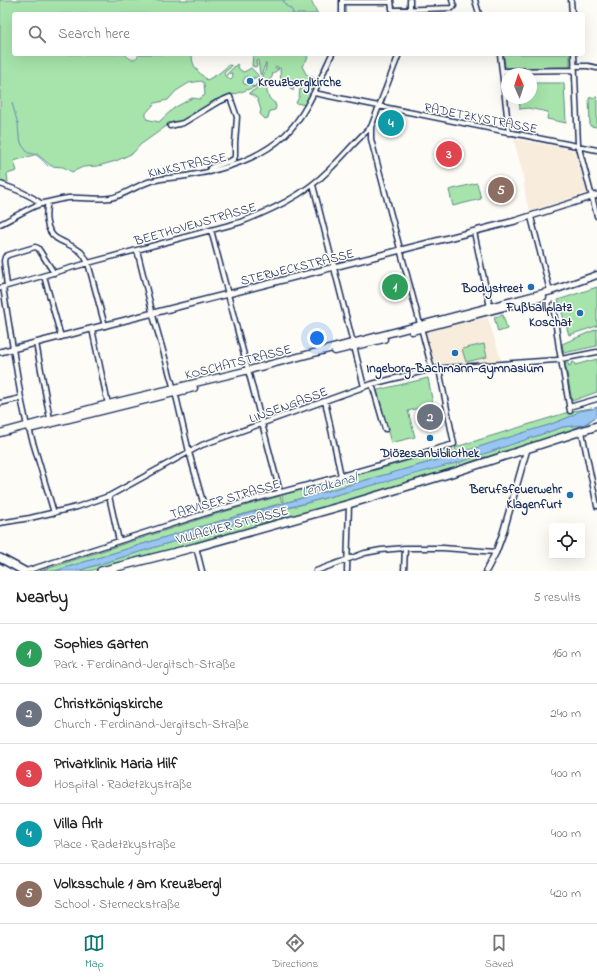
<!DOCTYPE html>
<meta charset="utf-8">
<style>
body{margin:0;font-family:"Indie Flower",sans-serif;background:#f6f6f6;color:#222}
.controls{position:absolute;right:12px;bottom:12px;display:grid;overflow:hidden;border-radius:4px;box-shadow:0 4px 16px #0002}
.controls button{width:36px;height:36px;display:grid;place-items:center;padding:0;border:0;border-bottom:1px solid #e0e0e0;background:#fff;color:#222;font:20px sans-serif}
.compass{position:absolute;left:501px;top:68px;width:36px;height:36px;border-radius:50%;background:#fff;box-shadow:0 4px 16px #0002;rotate:357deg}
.you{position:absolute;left:317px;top:338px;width:14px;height:14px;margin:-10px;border:3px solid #fff;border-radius:50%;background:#1a73e8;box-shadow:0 0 0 6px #1a73e833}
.badge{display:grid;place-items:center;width:26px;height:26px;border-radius:50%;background:#0f766e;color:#fff;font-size:13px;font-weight:700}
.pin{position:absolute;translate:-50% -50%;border:2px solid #fff;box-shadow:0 1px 4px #0006}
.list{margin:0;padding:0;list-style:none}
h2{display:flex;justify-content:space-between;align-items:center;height:52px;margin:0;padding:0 16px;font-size:17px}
h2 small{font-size:13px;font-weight:400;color:#767676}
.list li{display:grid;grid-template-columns:26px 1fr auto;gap:12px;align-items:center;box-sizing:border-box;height:60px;padding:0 16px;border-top:1px solid #e0e0e0}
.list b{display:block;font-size:15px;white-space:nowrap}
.list p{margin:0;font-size:13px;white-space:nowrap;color:#767676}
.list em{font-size:13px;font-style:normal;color:#767676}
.icon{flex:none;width:22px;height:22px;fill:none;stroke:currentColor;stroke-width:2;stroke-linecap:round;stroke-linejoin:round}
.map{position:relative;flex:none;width:597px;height:571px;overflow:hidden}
.search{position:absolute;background:#fff;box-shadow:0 4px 16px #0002;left:12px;right:12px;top:12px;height:44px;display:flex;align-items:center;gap:10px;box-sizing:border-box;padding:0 14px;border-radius:4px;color:#767676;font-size:15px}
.sheet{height:352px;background:#fff}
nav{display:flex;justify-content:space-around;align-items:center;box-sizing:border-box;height:56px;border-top:1px solid #e0e0e0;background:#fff;font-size:11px;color:#767676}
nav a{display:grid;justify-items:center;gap:2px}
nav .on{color:#0f766e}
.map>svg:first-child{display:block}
.built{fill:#f8ecdc}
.green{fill:#a6e4ab;stroke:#608a84;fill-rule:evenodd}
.water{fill:#99c5f3;stroke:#6789b7}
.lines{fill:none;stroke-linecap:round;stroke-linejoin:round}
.stream{stroke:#6789b7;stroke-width:1}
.minor-casing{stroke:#1b2f5e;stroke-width:7}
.tertiary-casing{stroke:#1b2f5e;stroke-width:8}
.secondary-casing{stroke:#1b2f5e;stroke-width:9}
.primary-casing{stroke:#1b2f5e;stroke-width:10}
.minor{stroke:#fdfcf7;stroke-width:4}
.tertiary{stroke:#fdfcf7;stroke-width:5}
.secondary{stroke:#fdfcf7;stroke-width:6}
.primary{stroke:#fdfcf7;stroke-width:7}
.poi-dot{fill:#1f6fb2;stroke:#fdfcf7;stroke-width:1.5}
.labels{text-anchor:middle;stroke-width:3;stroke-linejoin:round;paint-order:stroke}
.poi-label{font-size:13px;font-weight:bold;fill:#1b2f5e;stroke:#fdfcf7;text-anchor:end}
.street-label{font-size:13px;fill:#1b2f5e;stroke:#fdfcf7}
.water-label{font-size:14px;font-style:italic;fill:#415c8b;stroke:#fdfcf7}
</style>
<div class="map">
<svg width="597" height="571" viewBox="0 0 597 571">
<rect width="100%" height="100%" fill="#fdfcf7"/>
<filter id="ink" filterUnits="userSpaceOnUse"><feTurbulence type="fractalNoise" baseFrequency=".025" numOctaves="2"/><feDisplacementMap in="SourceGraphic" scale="8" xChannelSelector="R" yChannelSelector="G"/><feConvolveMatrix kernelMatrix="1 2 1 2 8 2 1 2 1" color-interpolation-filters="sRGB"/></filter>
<g filter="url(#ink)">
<path class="built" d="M 515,139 L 575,150 L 587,193 L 531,211 L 530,210 L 526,200 L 523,174 L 514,141 Z
M 488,318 L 501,360 L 436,368 L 421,325 Z"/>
<path class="green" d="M 0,0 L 311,0 L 313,5 L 318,14 L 14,14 L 14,54 L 125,54 C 130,60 135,62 139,54 L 192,54 C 192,68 198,71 207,80 L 218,74 L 229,65 L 232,66 L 224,73 L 225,76 L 228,77 L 229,79 L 231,80 L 233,76 L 232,73 L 230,73 L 228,75 L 226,75 L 237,64 L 239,69 L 243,72 L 246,71 L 251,68 L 258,75 L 258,81 L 257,82 L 257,78 L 254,77 L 254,79 L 246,76 L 243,81 L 244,84 L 252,85 L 252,86 L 255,87 L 256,84 L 257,84 L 255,87 L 218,100 L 191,116 L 184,120 L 168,125 L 140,145 L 133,153 L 116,161 L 98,166 L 83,167 L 72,172 L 63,167 L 51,166 L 37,154 L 14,161 L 17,171 L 7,174 L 8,182 L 0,182 ZM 201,81 L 204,83 L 205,95 L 199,99 L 192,98 L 174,108 L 159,122 L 146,119 L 146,113 L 155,103 L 168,100 L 176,91 L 189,83 Z
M 253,54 L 306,54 L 308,58 L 302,66 L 306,74 L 314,78 L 314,81 L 315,81 L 312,89 L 309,90 C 304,88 303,85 301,80 L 300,80 L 301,85 L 294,85 L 293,91 L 290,88 L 290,84 L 281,83 L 280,70 L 281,69 L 276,66 L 275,68 L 279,69 L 272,74 L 273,75 L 270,80 L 269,80 L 268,84 L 261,82 C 262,76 267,70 266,63 L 261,75 L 260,74 L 258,60 L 256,61 L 257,66 L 255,67 L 252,66 Z
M 504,54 L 570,54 L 570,65 L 569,67 L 566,67 L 507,68 L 505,66 L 504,57 Z
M 531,83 L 564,83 L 566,123 L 547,119 L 548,112 L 528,108 L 520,109 L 519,98 L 531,98 Z
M 259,84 L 267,86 C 266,93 269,100 275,103 L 276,107 L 275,110 L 270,111 L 268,118 L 265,119 L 260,114 L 261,110 L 257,98 L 249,93 L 256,89 Z
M 300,89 C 304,88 308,92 310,95 L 305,105 L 296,103 L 299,97 Z
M 597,97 L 597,127 L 590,126 L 589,98 Z
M 477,183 L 481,199 L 453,206 L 449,190 Z
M 403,278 L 407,289 L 386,295 L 383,284 Z
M 597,287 L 597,326 L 569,335 L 558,300 Z
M 503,315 L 507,329 L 498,332 L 494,317 Z
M 597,329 L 597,346 L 564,353 L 562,344 Z
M 484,344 L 487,357 L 466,362 L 462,349 Z
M 597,359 L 597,392 L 572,401 L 565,363 L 568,363 L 569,366 L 571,365 L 571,363 L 574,362 L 575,365 Z
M 428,378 L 433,404 L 408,411 L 415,437 L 391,443 L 377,391 L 378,390 Z
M 592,408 L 593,409 L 579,411 L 572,416 L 549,425 L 457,454 L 455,448 L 456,447 L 572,411 Z
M 595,417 L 588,423 L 565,432 L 564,434 L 490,458 L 485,457 L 481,458 L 461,466 L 459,462 L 563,427 C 578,425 582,426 595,417 Z
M 452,448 L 455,454 L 441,459 L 284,503 L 282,497 L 282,495 L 372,471 Z
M 457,462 L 458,467 L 453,468 L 453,470 L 290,518 L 287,517 L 285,509 Z
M 280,496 L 282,503 L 182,532 L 55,571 L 40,571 L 216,514 Z
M 284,509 L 286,517 L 277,520 L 276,519 L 259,524 L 259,527 L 169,552 L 89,571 L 77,571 L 172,542 Z"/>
<path class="water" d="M 597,407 L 597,416 L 585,424 L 581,425 L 563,427 L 460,462 L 287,508 L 172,542 L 77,571 L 55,571 L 182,532 L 441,459 L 535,429 L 549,425 L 572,416 L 579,411 L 592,409 Z"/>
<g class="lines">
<path class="stream" d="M 283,0 L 286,6 C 290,8 293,9 293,14
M 12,103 L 18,124 L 19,136
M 19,136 L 22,145 L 28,153 C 37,153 42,160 48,166"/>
<defs>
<path id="minor" d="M 342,0 L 342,14
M 391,0 L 392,9 L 394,10 L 452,8 L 454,6 L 452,0
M 410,0 L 410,14
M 475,0 L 479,14
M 571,0 L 572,14
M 342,2 L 391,2
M 500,54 L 509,133
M 574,54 L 578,144 L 597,216
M 574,66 L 588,66 L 597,68
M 503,71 L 574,70
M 314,93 L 597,150
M 170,126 L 183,123 L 216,103 L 230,97 L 237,117 L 235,143 L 235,156 L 234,159 L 230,161 L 212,167 L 210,168 L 210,172
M 371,127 L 371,139 L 374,151 L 432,369
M 0,184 C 15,189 29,194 42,204
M 313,185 L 353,343
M 48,202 C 45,214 45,230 56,238 C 64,243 74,246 81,252 C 84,255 86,259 88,263 L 105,326
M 531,217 L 549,287 L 551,291
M 0,224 C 14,218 30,206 44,203 C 52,201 60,199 68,198 C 82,197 96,200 110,198 C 124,196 138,184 152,181 C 165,177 179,178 191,175 C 224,170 261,158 285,135 C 307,114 319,81 332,54
M 211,230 L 248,370
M 474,232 L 490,307
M 137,250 L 154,319 L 177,400 L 189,452 L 206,513
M 44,276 L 61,337
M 7,286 L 4,261 L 5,257 L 8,255 L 35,247 L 38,248 L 54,273
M 3,287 L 21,398 L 27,426
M 0,288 L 88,263 L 241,222 C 272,210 304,195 328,171 C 343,157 356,140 371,127 L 399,54
M 553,305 L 559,348 L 570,411
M 92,329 L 108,404
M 36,343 L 50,419
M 355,350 L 364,387
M 249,374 L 280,492
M 372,384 L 385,429 L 386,429
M 325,401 L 341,476
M 0,403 L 21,398
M 569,407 L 597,399
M 29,429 L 54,513
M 582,432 L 597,506
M 109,496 L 119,541
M 0,523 L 30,518 L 77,507 L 109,496 L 189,452 L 202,445 L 372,384 L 432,369 L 556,360 L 597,352
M 196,547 L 202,571
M 26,571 L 206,513 L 259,498 L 341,476 L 454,444 L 439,369
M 316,571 L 365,553 L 381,550 L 405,548 L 443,548 L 496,552
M 347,571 L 349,504
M 404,571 L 405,548"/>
<path id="tertiary" d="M 0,352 L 515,221 L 597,195
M 486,571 L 496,552 L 503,533 L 527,449"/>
<path id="secondary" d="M 412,331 L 543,297
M 335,351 L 384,339
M 29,429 L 194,388
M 0,433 L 108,404 L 245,371 L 551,291 L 597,275"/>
<path id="primary" d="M 0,558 L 24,571
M 101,571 L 196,547 L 349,504 L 455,472 L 597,426"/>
</defs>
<use href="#minor" class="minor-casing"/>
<use href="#tertiary" class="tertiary-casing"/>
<use href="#secondary" class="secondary-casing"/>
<use href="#primary" class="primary-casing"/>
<use href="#minor" class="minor"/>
<use href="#tertiary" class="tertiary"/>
<use href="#secondary" class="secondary"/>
<use href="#primary" class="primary"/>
</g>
</g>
<g class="poi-dot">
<circle cx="250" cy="81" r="4"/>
<circle cx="531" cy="287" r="4"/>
<circle cx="580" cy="313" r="4"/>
<circle cx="455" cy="353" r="4"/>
<circle cx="430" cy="438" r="4"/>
<circle cx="570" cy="495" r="4"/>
</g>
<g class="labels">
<g class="poi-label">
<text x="258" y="86" text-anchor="start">Kreuzberglkirche</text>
<text x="523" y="292">Bodystreet</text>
<text x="572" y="311">Fußballplatz<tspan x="572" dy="15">Koschat</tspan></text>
<text x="455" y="372" text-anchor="middle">Ingeborg-Bachmann-Gymnasium</text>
<text x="430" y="457" text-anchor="middle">Diözesanbibliothek</text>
<text x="562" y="493">Berufsfeuerwehr<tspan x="562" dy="15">Klagenfurt</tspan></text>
</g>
<g class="street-label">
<text transform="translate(481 117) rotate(11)" y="5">RADETZKYSTRASSE</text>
<text transform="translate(187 164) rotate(-12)" y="5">KINKSTRASSE</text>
<text transform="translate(195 223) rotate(-16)" y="5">BEETHOVENSTRASSE</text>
<text transform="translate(297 266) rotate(-14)" y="5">STERNECKSTRASSE</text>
<text transform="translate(238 361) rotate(-14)" y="5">KOSCHATSTRASSE</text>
<text transform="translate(288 404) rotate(-20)" y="5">LINSENGASSE</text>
<text transform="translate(225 498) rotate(-16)" y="5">TARVISER STRASSE</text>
<text transform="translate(232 524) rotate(-15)" y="5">VILLACHER STRASSE</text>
</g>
<g class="water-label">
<text transform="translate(329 484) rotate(-16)" y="5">Lendkanal</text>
</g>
</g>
</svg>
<div class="controls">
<button><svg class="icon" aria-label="locate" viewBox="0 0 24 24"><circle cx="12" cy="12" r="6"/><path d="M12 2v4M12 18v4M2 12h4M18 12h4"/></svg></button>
</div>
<svg class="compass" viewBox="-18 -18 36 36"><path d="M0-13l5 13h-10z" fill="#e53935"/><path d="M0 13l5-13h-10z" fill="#767676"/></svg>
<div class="you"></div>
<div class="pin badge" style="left:395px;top:287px;background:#2e9e5b">1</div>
<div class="pin badge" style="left:430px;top:417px;background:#6b7280">2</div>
<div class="pin badge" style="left:449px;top:154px;background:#e0444e">3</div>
<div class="pin badge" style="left:391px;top:123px;background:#0f9aa8">4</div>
<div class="pin badge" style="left:501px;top:190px;background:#8d6e63">5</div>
<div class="search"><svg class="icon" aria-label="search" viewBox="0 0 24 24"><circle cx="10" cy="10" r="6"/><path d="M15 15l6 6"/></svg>Search here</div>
</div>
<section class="sheet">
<h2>Nearby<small>5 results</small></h2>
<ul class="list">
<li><span class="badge" style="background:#2e9e5b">1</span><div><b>Sophies Garten</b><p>Park · Ferdinand-Jergitsch-Straße</p></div><em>160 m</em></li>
<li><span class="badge" style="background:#6b7280">2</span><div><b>Christkönigskirche</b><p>Church · Ferdinand-Jergitsch-Straße</p></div><em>240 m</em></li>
<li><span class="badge" style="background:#e0444e">3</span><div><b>Privatklinik Maria Hilf</b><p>Hospital · Radetzkystraße</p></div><em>400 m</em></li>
<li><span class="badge" style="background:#0f9aa8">4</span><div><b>Villa Arlt</b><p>Place · Radetzkystraße</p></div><em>400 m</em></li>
<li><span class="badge" style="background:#8d6e63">5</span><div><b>Volksschule 1 am Kreuzbergl</b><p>School · Sterneckstraße</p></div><em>420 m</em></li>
</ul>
</section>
<nav>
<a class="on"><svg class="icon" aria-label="map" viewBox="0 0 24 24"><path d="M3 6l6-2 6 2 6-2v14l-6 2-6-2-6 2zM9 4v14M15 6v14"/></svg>Map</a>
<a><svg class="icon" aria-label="directions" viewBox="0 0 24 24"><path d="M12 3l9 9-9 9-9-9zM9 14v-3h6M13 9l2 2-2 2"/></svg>Directions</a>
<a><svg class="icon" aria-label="saved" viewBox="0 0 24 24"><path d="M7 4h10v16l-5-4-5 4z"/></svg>Saved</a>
</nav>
